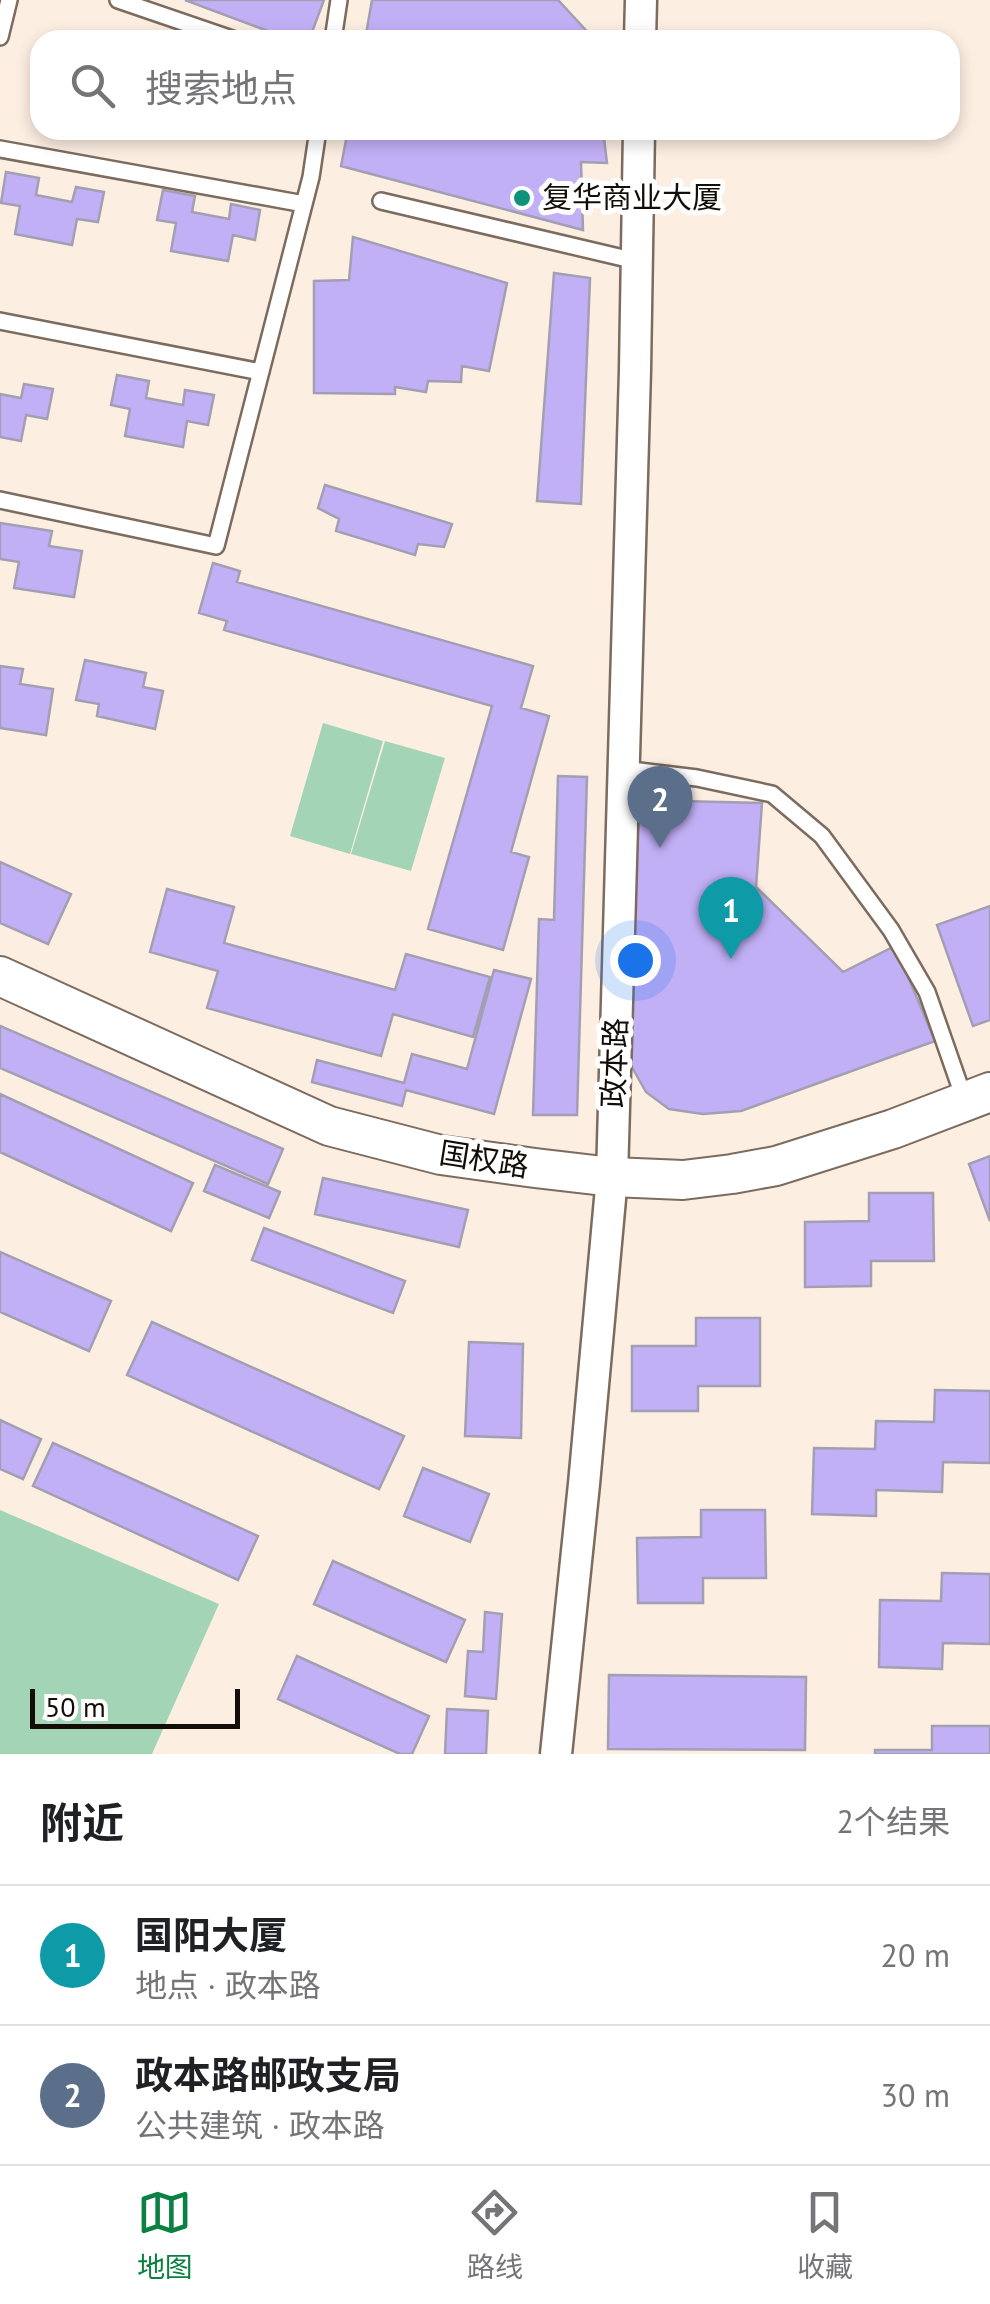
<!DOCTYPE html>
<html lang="zh">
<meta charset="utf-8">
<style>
body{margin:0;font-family:"PT Sans","Noto Sans SC",sans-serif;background:#f2f2f2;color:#202124}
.scale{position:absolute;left:30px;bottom:25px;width:210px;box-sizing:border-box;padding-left:10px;border:5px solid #130d08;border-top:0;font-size:28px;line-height:35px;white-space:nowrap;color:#130d08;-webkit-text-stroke:8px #fff;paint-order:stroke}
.you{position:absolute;left:635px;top:960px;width:35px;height:35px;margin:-25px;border:8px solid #fff;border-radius:50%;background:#1a73e8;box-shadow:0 0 0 15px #1a73e833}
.badge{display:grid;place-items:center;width:65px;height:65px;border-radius:50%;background:#0b8043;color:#fff;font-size:32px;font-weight:700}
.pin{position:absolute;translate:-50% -82px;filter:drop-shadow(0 2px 5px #0008)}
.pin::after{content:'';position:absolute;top:52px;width:35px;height:30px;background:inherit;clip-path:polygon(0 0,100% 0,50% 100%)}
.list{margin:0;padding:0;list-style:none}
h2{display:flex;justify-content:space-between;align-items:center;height:130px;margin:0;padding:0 40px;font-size:42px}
h2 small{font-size:32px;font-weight:400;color:#757577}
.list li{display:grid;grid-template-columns:65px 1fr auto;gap:30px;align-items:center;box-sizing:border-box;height:140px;padding:0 40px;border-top:2px solid #e0e0e0}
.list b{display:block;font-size:38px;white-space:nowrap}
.list p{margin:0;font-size:32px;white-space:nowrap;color:#757577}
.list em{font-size:32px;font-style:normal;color:#757577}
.icon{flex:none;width:55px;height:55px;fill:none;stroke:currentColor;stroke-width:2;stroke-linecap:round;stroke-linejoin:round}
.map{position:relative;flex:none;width:990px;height:1754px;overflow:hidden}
.search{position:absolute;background:#fff;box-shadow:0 5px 15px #0003;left:30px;right:30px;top:30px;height:110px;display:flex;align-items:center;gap:25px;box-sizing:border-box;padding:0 35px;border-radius:30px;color:#757577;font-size:38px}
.sheet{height:410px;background:#fff}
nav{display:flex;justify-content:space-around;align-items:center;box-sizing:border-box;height:140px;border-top:2px solid #e0e0e0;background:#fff;font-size:28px;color:#757577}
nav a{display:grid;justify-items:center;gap:5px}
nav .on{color:#0b8043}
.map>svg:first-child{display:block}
.green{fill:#a4d4b6}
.building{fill:#c2b0f7;stroke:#a39fb2;stroke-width:2.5}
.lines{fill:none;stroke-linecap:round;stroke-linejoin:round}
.service-casing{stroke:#7c6b5f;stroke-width:20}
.minor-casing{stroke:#7c6b5f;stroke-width:35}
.tertiary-casing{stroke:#7c6b5f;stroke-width:42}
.service{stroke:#fff;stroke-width:15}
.minor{stroke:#fff;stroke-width:30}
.tertiary{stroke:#fff;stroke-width:38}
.poi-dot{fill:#0e927b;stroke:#fff;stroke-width:4}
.labels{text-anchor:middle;stroke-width:10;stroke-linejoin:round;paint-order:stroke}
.poi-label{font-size:30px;fill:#130d08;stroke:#fff;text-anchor:start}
.street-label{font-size:30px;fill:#130d08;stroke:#fff}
</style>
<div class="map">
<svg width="990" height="1754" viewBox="0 0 990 1754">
<rect width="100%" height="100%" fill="#fdeee2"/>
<path class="green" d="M 323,723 L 383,741 L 350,854 L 290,836 Z
M 385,741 L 445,758 L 411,871 L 351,854 Z
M 0,1510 L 219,1604 L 152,1754 L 0,1754 Z"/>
<path class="building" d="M 185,0 L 324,0 L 309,40 L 292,40 Z
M 372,0 L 558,0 L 595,40 L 365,40 Z
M 348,130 L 603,130 L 607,163 L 581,162 L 583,230 L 341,166 Z
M 6,172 L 39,178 L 36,195 L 72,202 L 76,187 L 104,192 L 98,222 L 77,219 L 72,245 L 15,234 L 20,206 L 1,203 Z
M 163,190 L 195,196 L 192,212 L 229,219 L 231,204 L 260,210 L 255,240 L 233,235 L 228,261 L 171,251 L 176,223 L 157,220 Z
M 353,237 L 507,283 L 489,371 L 462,366 L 461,382 L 428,381 L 426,392 L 395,387 L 395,394 L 314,393 L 314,281 L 349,280 Z
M 554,273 L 590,278 L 581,504 L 537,501 Z
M 117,375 L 149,381 L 146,398 L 183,405 L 185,390 L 214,395 L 208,425 L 187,421 L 183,447 L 125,436 L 130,409 L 111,405 Z
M 24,384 L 53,389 L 47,419 L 26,415 L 21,441 L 0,437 L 0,394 L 21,398 Z
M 325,485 L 452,524 L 444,547 L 418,544 L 415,555 L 336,531 L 339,519 L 318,508 Z
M 0,523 L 52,531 L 49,546 L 82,551 L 74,597 L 14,588 L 19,562 L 0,559 Z
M 213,563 L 240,571 L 237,582 L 533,666 L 521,708 L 549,716 L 511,852 L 529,857 L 503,950 L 428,929 L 492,706 L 224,630 L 227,621 L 199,613 Z
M 85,660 L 146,673 L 143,687 L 163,691 L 155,729 L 97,716 L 99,704 L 76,700 Z
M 0,666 L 23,669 L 20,684 L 53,689 L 46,735 L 0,728 Z
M 558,776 L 587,777 L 577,1115 L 533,1115 L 539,919 L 554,920 Z
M 636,800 L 762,803 L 756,887 L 843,972 L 895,946 L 935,1041 L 741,1111 L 703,1114 L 669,1109 L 646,1092 L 629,1062 Z
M 0,862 L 71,894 L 48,944 L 0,923 Z
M 167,889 L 234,907 L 224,943 L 395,990 L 406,954 L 490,977 L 473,1037 L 393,1014 L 381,1056 L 207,1008 L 218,971 L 150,952 Z
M 990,906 L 990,1020 L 973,1026 L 937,925 Z
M 494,970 L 531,979 L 494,1114 L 406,1090 L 402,1106 L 312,1082 L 317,1060 L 404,1083 L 412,1054 L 467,1069 Z
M 0,1026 L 283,1149 L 268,1184 L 0,1068 Z
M 0,1094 L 193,1183 L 171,1231 L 0,1152 Z
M 990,1156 L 990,1221 L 969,1164 Z
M 215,1165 L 280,1192 L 269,1218 L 204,1191 Z
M 323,1178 L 468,1210 L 459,1247 L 315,1214 Z
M 869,1193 L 933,1193 L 934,1261 L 871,1261 L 871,1286 L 805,1287 L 805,1222 L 869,1221 Z
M 264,1228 L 405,1281 L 393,1313 L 252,1260 Z
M 0,1252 L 111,1301 L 89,1351 L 0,1312 Z
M 696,1318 L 760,1318 L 760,1386 L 698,1386 L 698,1411 L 632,1411 L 632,1346 L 696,1346 Z
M 152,1322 L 404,1436 L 379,1489 L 127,1375 Z
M 469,1342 L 523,1344 L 521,1438 L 465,1436 Z
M 935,1390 L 990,1391 L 990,1463 L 943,1462 L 942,1492 L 876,1490 L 876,1516 L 812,1514 L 814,1448 L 875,1449 L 876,1421 L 934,1422 Z
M 0,1420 L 41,1439 L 23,1479 L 0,1469 Z
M 53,1443 L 258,1536 L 238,1580 L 33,1486 Z
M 423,1468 L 489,1494 L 470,1542 L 404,1516 Z
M 701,1510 L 765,1510 L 766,1578 L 703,1578 L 703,1603 L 638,1603 L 637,1538 L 701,1537 Z
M 333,1561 L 465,1620 L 446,1662 L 314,1604 Z
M 942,1573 L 990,1574 L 990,1644 L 943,1643 L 942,1669 L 879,1667 L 880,1600 L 941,1601 Z
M 485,1612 L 502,1614 L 496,1699 L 465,1696 L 468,1651 L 483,1652 Z
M 297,1656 L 429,1716 L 412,1754 L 400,1754 L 278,1699 Z
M 609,1675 L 806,1677 L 805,1750 L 608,1749 Z
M 447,1709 L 488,1711 L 486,1754 L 445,1754 Z
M 932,1726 L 990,1726 L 990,1754 L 875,1754 L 875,1750 L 932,1750 Z"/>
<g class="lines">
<defs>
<path id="service" d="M 118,0 L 235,40
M 0,37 L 9,0
M 333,40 L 339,0
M 0,149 L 304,204
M 381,201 L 636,261
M 0,321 L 261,372
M 0,500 L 216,546 L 311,177 L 318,130
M 623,769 L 697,778 L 772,794 L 822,836 L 891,930 L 927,992 L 965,1101"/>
<path id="minor" d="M 640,40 L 641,0
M 556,1754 L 584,1484 L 612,1177 L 635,370 L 639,130"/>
<path id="tertiary" d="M 0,976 L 329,1126 L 441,1155 L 535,1168 L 612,1177 L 683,1180 L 732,1174 L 776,1166 L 893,1129 L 990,1092"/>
</defs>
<use href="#service" class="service-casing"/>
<use href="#minor" class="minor-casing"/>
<use href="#tertiary" class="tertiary-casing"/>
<use href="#service" class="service"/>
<use href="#minor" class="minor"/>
<use href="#tertiary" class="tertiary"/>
</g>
<circle class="poi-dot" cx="522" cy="198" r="10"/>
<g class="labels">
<g class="poi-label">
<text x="542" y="208">复华商业大厦</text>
</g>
<g class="street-label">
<text transform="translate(615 1063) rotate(-88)" y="10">政本路</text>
<text transform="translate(484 1160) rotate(9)" y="10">国权路</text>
</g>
</g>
</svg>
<div class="scale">50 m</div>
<div class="you"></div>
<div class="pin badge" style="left:731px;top:959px;background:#0f9aa8">1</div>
<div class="pin badge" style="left:660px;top:848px;background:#5c6f8a">2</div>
<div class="search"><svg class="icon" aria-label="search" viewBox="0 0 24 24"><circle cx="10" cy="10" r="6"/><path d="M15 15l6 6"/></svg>搜索地点</div>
</div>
<section class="sheet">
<h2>附近<small>2个结果</small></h2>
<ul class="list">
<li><span class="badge" style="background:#0f9aa8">1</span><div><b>国阳大厦</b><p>地点 · 政本路</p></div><em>20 m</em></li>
<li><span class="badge" style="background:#5c6f8a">2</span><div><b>政本路邮政支局</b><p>公共建筑 · 政本路</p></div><em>30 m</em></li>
</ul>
</section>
<nav>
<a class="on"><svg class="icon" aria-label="map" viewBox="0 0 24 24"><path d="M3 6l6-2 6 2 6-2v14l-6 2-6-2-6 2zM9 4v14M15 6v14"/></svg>地图</a>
<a><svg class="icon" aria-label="directions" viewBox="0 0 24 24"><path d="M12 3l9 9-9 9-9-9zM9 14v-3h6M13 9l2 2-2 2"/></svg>路线</a>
<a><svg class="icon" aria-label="saved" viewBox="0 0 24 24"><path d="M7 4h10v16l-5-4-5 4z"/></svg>收藏</a>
</nav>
